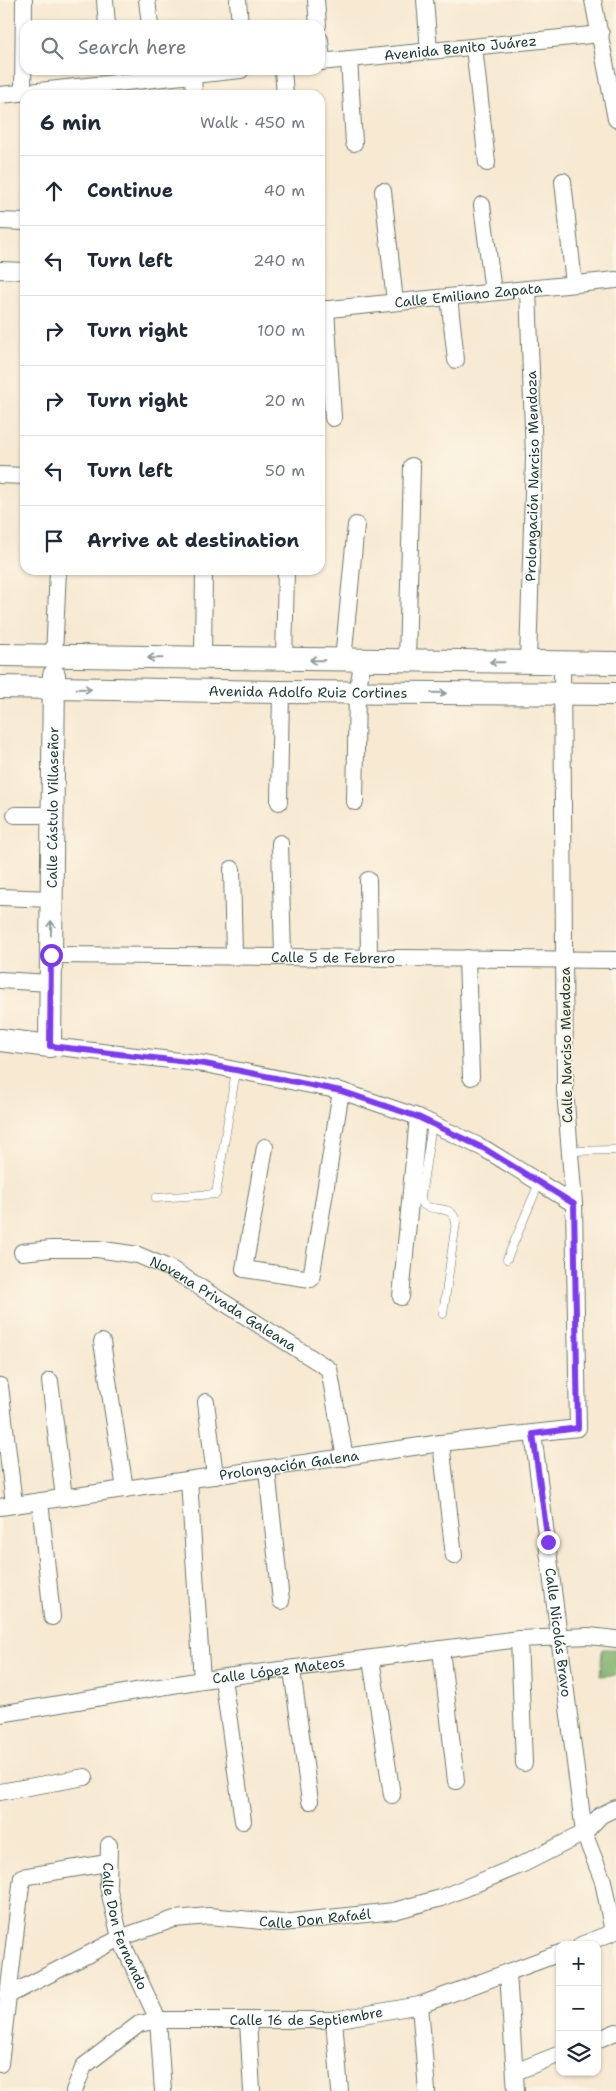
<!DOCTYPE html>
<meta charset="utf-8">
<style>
body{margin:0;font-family:"Shantell Sans",sans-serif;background:#f2f2f3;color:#1f2937}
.controls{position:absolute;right:15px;bottom:15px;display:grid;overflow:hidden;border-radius:10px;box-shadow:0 1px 4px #0004}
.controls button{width:45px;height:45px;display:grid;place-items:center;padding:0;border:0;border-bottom:1px solid #e0e1e3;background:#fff;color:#1f2937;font:25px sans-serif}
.stop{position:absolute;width:15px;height:15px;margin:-11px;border:4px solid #7c3aed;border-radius:50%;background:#fff}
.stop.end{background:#7c3aed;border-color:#fff;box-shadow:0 1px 5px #0008}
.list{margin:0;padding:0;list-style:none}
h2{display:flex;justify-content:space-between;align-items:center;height:65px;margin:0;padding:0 20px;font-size:21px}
h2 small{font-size:16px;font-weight:400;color:#747a83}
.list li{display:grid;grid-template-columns:32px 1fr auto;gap:15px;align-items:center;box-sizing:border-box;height:70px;padding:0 20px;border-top:1px solid #e0e1e3}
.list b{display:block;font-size:19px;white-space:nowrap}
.list em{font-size:16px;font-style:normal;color:#747a83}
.icon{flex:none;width:28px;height:28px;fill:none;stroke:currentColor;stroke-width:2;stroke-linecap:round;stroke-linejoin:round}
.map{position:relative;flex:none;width:616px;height:2091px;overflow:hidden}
.search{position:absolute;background:#fff;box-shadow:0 1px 4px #0004;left:20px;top:20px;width:305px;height:55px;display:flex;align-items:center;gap:12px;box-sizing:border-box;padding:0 18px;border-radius:15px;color:#747a83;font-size:19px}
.panel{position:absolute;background:#fff;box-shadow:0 1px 4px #0004;left:20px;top:90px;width:305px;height:485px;border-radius:15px}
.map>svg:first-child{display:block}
.forest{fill:#7aae69;stroke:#4c764e}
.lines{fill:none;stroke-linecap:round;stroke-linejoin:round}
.lane-casing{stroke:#6b796b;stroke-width:9}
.street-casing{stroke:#6b796b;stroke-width:18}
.secondary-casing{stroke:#6b796b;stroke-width:24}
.lane{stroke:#fff;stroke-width:8}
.street{stroke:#fff;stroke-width:16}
.secondary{stroke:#fff;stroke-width:22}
.oneway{stroke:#8f9e9a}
.route{stroke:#7c3aed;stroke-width:6}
.labels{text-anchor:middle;stroke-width:4;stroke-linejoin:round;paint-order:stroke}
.street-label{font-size:14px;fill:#1f3d34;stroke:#fcf5e5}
</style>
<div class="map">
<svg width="616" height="2091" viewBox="0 0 616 2091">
<rect width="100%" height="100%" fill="#fcf5e5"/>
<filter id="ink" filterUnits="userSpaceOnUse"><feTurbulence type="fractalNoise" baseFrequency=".02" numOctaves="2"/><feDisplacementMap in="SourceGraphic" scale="10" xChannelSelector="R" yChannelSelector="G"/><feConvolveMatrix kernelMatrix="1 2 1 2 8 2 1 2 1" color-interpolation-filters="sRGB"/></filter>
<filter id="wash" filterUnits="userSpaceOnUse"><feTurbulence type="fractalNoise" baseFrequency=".0096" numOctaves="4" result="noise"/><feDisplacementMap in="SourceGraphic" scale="20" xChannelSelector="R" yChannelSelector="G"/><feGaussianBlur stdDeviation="1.12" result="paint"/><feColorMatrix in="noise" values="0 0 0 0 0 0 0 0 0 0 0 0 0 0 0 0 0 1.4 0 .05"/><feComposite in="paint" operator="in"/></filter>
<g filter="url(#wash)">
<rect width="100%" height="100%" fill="#f7e9d2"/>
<path class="forest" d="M 602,1649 L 616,1649 L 616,1675 L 600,1676 Z"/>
</g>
<g filter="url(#ink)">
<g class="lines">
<defs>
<path id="lane" d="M 432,1124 L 421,1196 L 422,1204 C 434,1213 452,1203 456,1222 L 443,1314
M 570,1151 L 616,1150
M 156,1198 L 216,1194 L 236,1070
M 507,1259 L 539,1183"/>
<g id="street">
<path d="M 105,0 L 107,25"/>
<path d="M 147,0 L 150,25"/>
<path d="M 238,0 L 240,25"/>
<path d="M 316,0 L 318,25"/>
<path d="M 425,0 L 429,51"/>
<path d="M 593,0 L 616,119"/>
<path d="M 320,40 L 322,62"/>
<path d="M 474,47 L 487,163"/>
<path d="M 349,59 L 354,143"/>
<path id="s1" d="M 320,62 L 601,34"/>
<path d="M 283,70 L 285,95"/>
<path d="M 193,75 L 194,95"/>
<path d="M 23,92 L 24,0"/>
<path d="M 0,95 L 241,70"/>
<path d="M 563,181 L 574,284"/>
<path d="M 383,191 L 395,302"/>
<path d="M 482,205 L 493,292"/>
<path d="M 0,221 L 25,222"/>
<path d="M 0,270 L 25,271"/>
<path d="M 449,297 L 456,360"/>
<path d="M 326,309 L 333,418"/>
<path id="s2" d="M 320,310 L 616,280"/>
<path d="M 0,475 L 25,476"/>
<path d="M 54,656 L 58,570"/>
<path d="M 203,659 L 204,570"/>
<path d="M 284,660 L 286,570"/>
<path d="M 343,660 L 356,525"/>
<path d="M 407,661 L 412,466"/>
<path id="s3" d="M 528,662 L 534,457 L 528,289"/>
<path d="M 279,802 L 281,692"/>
<path d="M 355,802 L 357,692 L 363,660"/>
<path d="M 15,815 L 52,815"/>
<path d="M 280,843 L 283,956"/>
<path d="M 232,869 L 234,956"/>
<path d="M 368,880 L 369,958"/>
<path d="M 0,897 L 51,899"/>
<path id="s4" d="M 51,955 L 616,960"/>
<path d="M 467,958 L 471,1077"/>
<path d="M 0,980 L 50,983"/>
<path d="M 50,1046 L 205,1064 L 341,1091 L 418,1117 L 485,1149 L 574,1204"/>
<path d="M 265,1147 L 244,1269 L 311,1279 L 341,1091"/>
<path id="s5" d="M 22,1252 L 51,1249 L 97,1249 L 138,1255 L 171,1269 L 329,1369 L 345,1458"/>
<path d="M 401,1297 L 418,1117"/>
<path d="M 102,1342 L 125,1489"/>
<path d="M 50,1381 L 64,1498"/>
<path d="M 0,1386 L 14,1504"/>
<path d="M 206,1402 L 215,1476"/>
<path id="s6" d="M 533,1433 L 584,1833 L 603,1881 L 613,1932"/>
<path d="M 441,1443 L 454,1556"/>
<path d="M 267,1470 L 281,1601"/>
<path d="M 189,1480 L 202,1680"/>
<path d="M 40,1501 L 52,1617"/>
<path id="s7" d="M 0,1507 L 441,1443 L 578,1428 L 574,1204 L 565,1090 L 562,663"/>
<path d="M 519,1639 L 524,1763"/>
<path d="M 441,1649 L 456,1781"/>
<path d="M 371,1659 L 392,1795"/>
<path d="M 292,1670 L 310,1801"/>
<path d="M 223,1678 L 243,1821"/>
<path id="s8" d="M 0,1714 L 202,1680 L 519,1639 L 589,1636 L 616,1639"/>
<path d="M 0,1792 L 85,1777"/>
<path id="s9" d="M 109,1845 L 108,1886 L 120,1938 L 158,2020 L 163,2091"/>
<path d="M 581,1945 L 616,1931"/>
<path d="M 508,1974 L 516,2091"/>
<path id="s10" d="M 7,1996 L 120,1938 L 174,1919 L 209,1916 L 282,1923 L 394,1911 L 441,1898 L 523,1864 L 584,1833 L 601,1815 L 616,1808"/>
<path d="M 420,2005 L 427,2091"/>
<path d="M 334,2020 L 340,2091"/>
<path d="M 248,2021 L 252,2091"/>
<path d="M 597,2040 L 616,2032"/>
<path d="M 0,2064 L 22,1877 L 107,1863"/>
<path d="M 515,2072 L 560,2054"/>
<path id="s11" d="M 74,2091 L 84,2066 L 139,2024 L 158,2020 L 334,2020 L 420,2005 L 560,1953"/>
</g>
<g id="secondary">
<path d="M 0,655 L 616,663"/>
<path id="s12" d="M 0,687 L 281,692 L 616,694"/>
<path id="s13" d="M 0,1040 L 50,1046 L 54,675"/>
</g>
</defs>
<use href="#lane" class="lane-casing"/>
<use href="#street" class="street-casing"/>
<use href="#secondary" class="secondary-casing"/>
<use href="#lane" class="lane"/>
<use href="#street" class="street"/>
<use href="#secondary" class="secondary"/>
</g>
<defs><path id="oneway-shaft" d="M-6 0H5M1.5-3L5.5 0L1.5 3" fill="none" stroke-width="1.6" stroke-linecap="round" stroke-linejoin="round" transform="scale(1.25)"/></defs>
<g class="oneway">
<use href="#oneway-shaft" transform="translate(155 658) rotate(-179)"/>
<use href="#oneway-shaft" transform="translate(317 660) rotate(-179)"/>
<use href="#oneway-shaft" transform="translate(497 662) rotate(-179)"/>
<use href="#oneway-shaft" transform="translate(84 689) rotate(1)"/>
<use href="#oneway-shaft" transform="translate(439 693) rotate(1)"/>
<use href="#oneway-shaft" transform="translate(51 928) rotate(-89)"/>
</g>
</g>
<g class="lines" filter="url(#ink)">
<path class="route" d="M 51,955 L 50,1046 L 205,1064 L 341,1091 L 418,1117 L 485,1149 L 574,1204 L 578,1428 L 533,1434 L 548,1542"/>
</g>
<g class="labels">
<g class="street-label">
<text dy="5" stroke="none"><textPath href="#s1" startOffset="141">Avenida Benito Juárez</textPath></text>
<text dy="5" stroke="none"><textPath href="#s2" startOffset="149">Calle Emiliano Zapata</textPath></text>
<text dy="5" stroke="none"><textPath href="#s3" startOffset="186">Prolongación Narciso Mendoza</textPath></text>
<text dy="5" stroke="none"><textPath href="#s12" startOffset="308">Avenida Adolfo Ruiz Cortines</textPath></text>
<text dy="5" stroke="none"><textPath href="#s13" startOffset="289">Calle Cástulo Villaseñor</textPath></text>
<text dy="5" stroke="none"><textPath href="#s4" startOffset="282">Calle 5 de Febrero</textPath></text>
<text transform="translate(566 1045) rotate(-91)" y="5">Calle Narciso Mendoza</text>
<text dy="5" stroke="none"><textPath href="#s5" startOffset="215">Novena Privada Galeana</textPath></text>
<text dy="5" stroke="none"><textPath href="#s7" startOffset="292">Prolongación Galena</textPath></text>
<text dy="5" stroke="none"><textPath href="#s6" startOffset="201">Calle Nicolás Bravo</textPath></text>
<text dy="5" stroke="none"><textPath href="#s8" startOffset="282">Calle López Mateos</textPath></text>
<text dy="5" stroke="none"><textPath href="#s10" startOffset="326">Calle Don Rafaél</textPath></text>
<text dy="5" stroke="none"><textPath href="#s9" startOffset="84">Calle Don Fernando</textPath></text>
<text dy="5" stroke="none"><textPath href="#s11" startOffset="264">Calle 16 de Septiembre</textPath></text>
</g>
</g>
</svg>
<div class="controls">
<button>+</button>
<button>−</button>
<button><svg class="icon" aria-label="layers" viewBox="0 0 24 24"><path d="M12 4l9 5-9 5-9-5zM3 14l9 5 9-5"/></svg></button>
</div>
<div class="stop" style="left:51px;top:955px"></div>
<div class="stop end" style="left:548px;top:1542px"></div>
<div class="search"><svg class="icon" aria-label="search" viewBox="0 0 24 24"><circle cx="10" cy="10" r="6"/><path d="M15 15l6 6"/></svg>Search here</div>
<section class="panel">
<h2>6 min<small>Walk · 450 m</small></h2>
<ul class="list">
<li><svg class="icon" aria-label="ahead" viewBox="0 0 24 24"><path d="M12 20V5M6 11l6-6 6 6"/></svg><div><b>Continue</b></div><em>40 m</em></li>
<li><svg class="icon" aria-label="left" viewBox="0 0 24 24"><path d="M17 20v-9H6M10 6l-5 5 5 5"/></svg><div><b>Turn left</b></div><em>240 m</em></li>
<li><svg class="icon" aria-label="right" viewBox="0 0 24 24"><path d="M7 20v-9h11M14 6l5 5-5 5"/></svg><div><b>Turn right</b></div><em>100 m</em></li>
<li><svg class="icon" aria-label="right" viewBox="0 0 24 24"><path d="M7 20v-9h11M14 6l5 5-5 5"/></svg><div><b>Turn right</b></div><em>20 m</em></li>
<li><svg class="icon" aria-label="left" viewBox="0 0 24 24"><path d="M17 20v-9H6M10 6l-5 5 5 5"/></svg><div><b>Turn left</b></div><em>50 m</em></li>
<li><svg class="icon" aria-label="arrive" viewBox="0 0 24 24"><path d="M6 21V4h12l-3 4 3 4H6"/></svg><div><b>Arrive at destination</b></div></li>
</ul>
</section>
</div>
